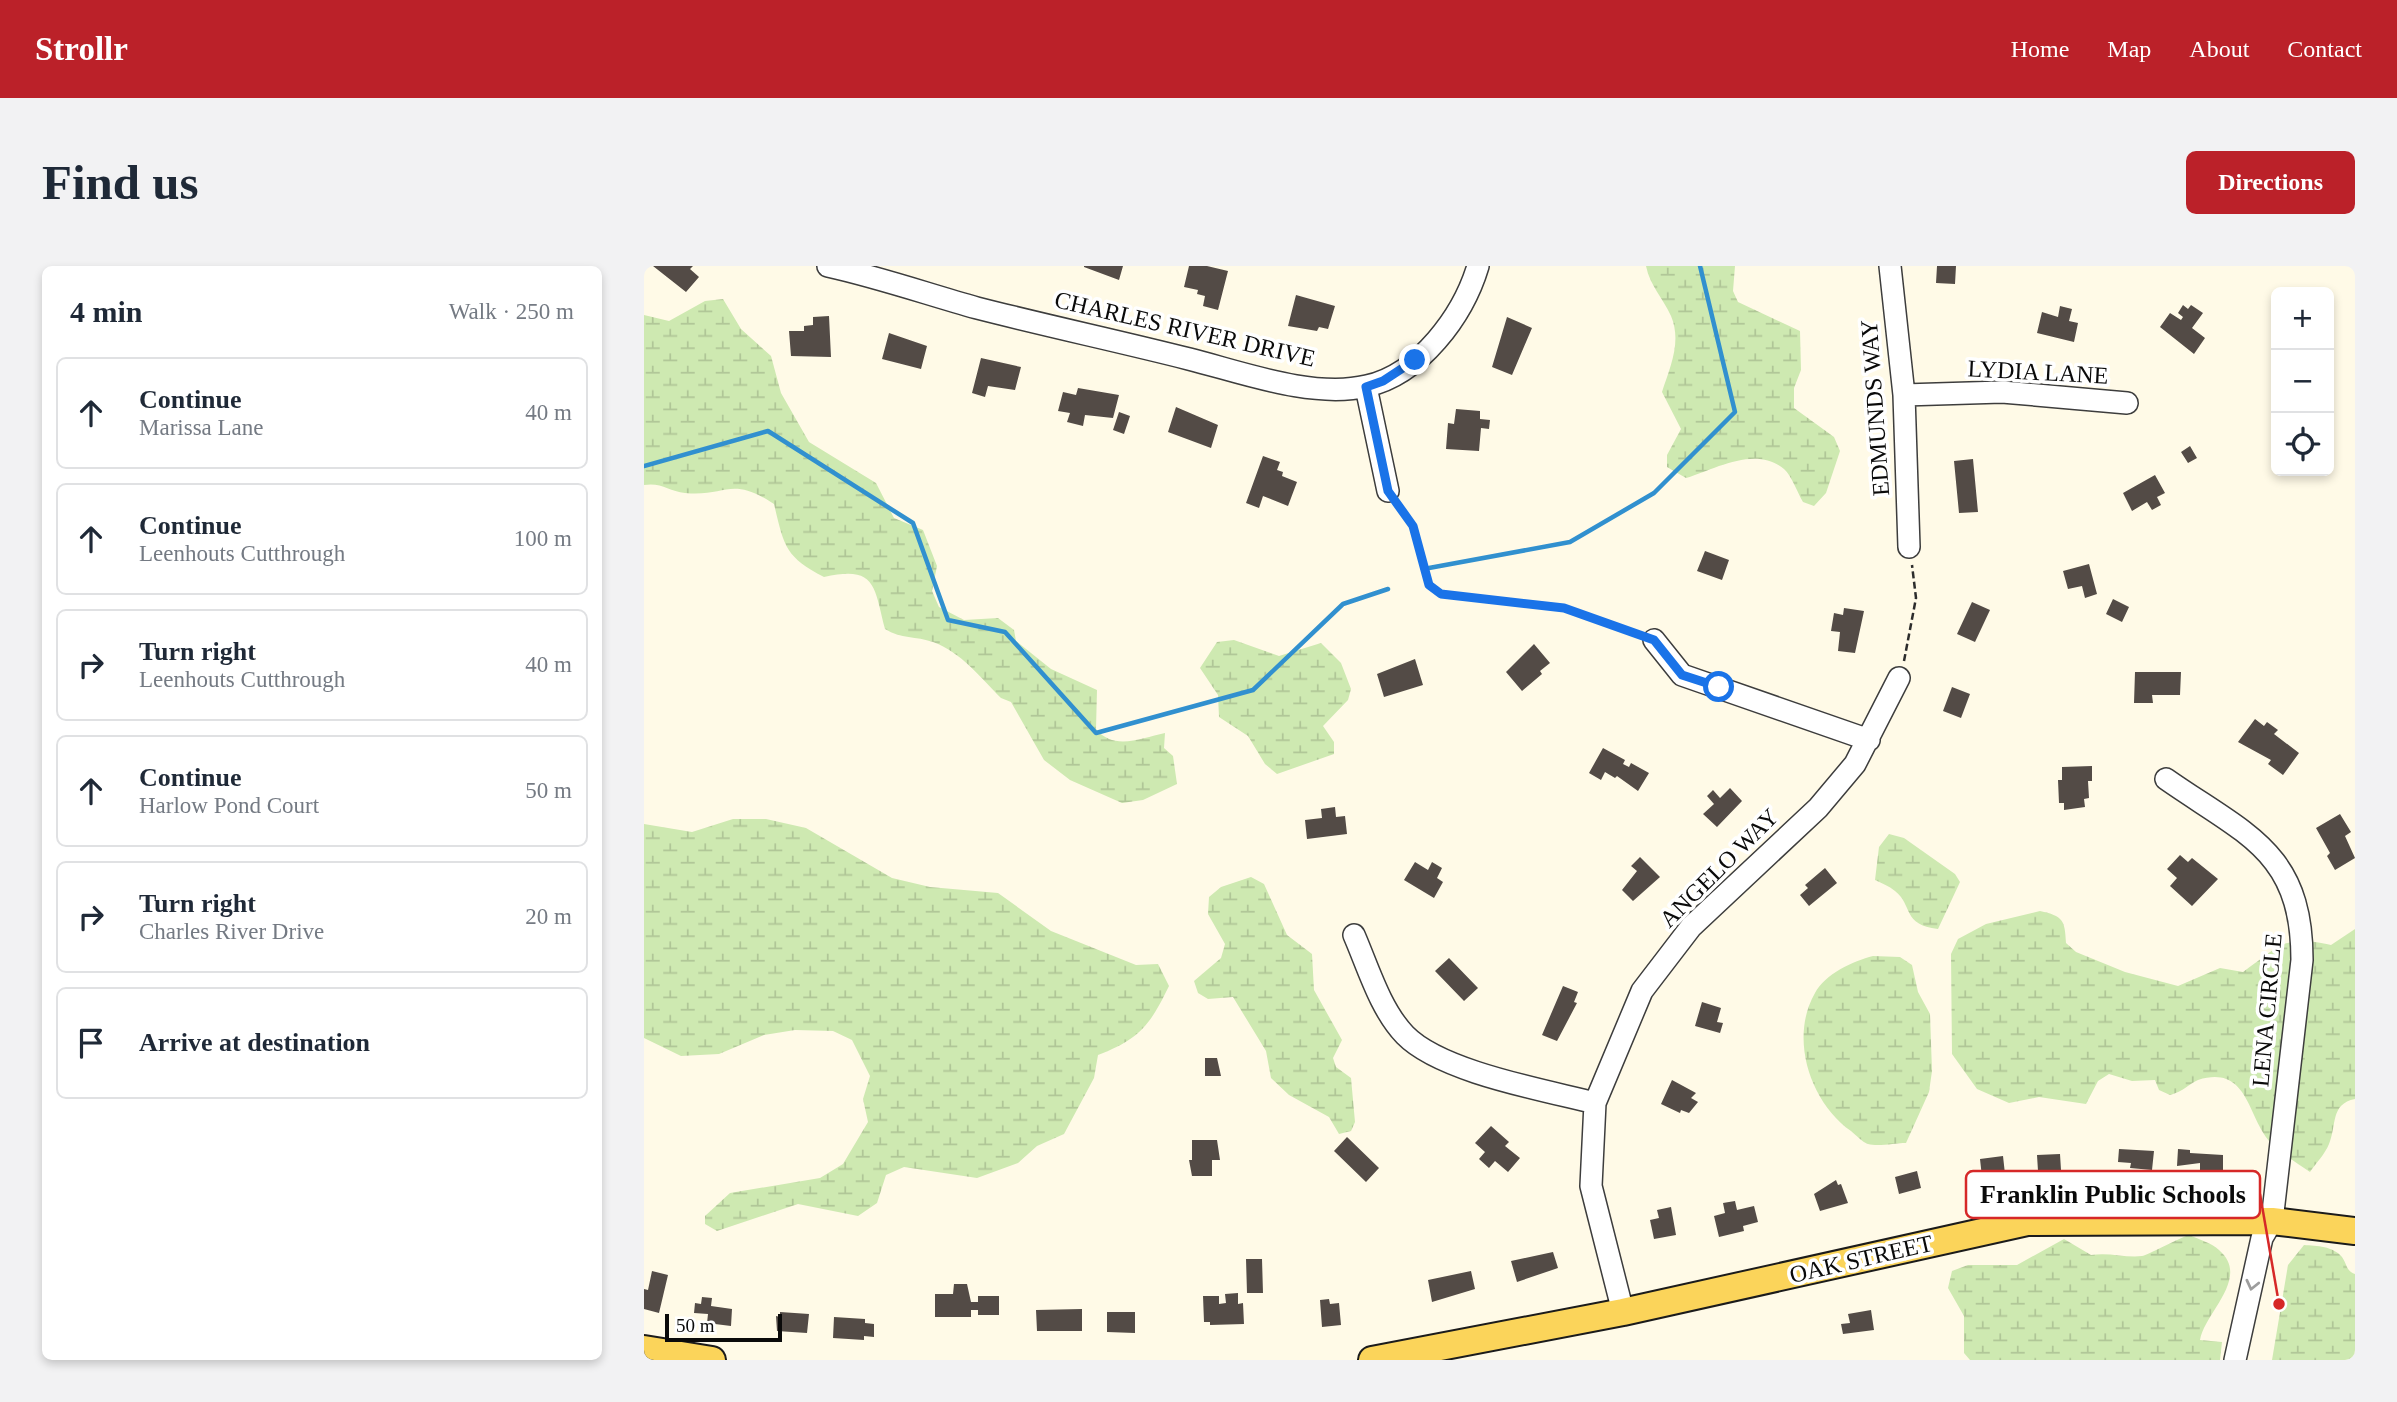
<!DOCTYPE html>
<meta charset="utf-8">
<style>
body{margin:0;font-family:Georgia,serif;background:#f2f2f3;color:#1f2937}
.controls{position:absolute;right:21px;top:21px;display:grid;overflow:hidden;border-radius:10px;box-shadow:0 4px 10px #0003}
.controls button{width:63px;height:63px;display:grid;place-items:center;padding:0;border:0;border-bottom:2px solid #e0e1e3;background:#fff;color:#1f2937;font:35px sans-serif}
.scale{position:absolute;left:21px;bottom:18px;width:117px;box-sizing:border-box;padding-left:7px;border:4px solid #0a0a0a;border-top:0;font-size:19px;line-height:24px;white-space:nowrap;color:#0a0a0a;-webkit-text-stroke:5px #fff;paint-order:stroke}
.stop{position:absolute;width:21px;height:21px;margin:-16px;border:5px solid #1a73e8;border-radius:50%;background:#fff}
.stop.end{background:#1a73e8;border-color:#fff;box-shadow:0 2px 7px #0008}
.list{margin:0;padding:0;list-style:none}
h2{display:flex;justify-content:space-between;align-items:center;height:91px;margin:0;padding:0 28px;font-size:30px}
h2 small{font-size:23px;font-weight:400;color:#747a83}
.list li{display:grid;grid-template-columns:46px 1fr auto;gap:21px;align-items:center;box-sizing:border-box;height:112px;margin:0 14px 14px;padding:0 14px;border:2px solid #e0e1e3;border-radius:10px}
.list b{display:block;font-size:26px;white-space:nowrap}
.list p{margin:0;font-size:23px;white-space:nowrap;color:#747a83}
.list em{font-size:23px;font-style:normal;color:#747a83}
.icon{flex:none;width:38px;height:38px;fill:none;stroke:currentColor;stroke-width:2;stroke-linecap:round;stroke-linejoin:round}
.map{position:relative;flex:none;width:1711px;height:1094px;overflow:hidden;border-radius:10px}
header{display:flex;align-items:center;gap:42px;box-sizing:border-box;height:98px;padding:0 35px;background:#bb2129;color:#fff}
header strong{font-size:33px}
nav{display:flex;gap:38px;margin-inline-start:auto;font-size:24px}
.intro{display:flex;align-items:center;justify-content:space-between;box-sizing:border-box;height:168px;padding:0 42px}
h1{margin:0;font-size:49px}
.button{padding:18px 32px;border-radius:10px;background:#bb2129;color:#fff;font-size:24px;font-weight:700}
main{display:flex;gap:42px;padding:0 42px}
aside{flex:1;background:#fff;border-radius:10px;box-shadow:0 4px 10px #0003}
.map>svg:first-child{display:block}
.wetland{fill:url(#wetland-marsh)}
.lines{fill:none;stroke-linecap:round;stroke-linejoin:round}
.stream{stroke:#3190cf;stroke-width:4.5}
.building{fill:#534b46}
.minor-casing{stroke:#3d3d3d;stroke-width:24}
.major-casing{stroke:#1b1b1b;stroke-width:30}
.path{stroke:#2c2c2c;stroke-width:2.5;stroke-dasharray:7 3.5;stroke-linecap:butt}
.minor{stroke:#fff;stroke-width:21}
.major{stroke:#fbd45a;stroke-width:26}
.oneway{stroke:#9d9d9d}
.route{stroke:#1a73e8;stroke-width:9}
.labels{text-anchor:middle;stroke-width:7;stroke-linejoin:round;paint-order:stroke}
.street-label{font-size:24px;fill:#0a0a0a;stroke:#fff}
.leader{fill:none;stroke:#d62828;stroke-width:2.5}
.callout-dot{fill:#d62828;stroke:#fff;stroke-width:2.5}
.callout{fill:#fff;stroke:#d62828;stroke-width:2.5}
.callout-label{font-size:26px;text-anchor:middle;font-weight:bold;fill:#0a0a0a}
</style>
<header>
<strong>Strollr</strong>
<nav><a>Home</a><a>Map</a><a>About</a><a>Contact</a></nav>
</header>
<div class="intro"><h1>Find us</h1><a class="button">Directions</a></div>
<main>
<aside>
<h2>4 min<small>Walk · 250 m</small></h2>
<ul class="list">
<li><svg class="icon" aria-label="ahead" viewBox="0 0 24 24"><path d="M12 20V5M6 11l6-6 6 6"/></svg><div><b>Continue</b><p>Marissa Lane</p></div><em>40 m</em></li>
<li><svg class="icon" aria-label="ahead" viewBox="0 0 24 24"><path d="M12 20V5M6 11l6-6 6 6"/></svg><div><b>Continue</b><p>Leenhouts Cutthrough</p></div><em>100 m</em></li>
<li><svg class="icon" aria-label="right" viewBox="0 0 24 24"><path d="M7 20v-9h11M14 6l5 5-5 5"/></svg><div><b>Turn right</b><p>Leenhouts Cutthrough</p></div><em>40 m</em></li>
<li><svg class="icon" aria-label="ahead" viewBox="0 0 24 24"><path d="M12 20V5M6 11l6-6 6 6"/></svg><div><b>Continue</b><p>Harlow Pond Court</p></div><em>50 m</em></li>
<li><svg class="icon" aria-label="right" viewBox="0 0 24 24"><path d="M7 20v-9h11M14 6l5 5-5 5"/></svg><div><b>Turn right</b><p>Charles River Drive</p></div><em>20 m</em></li>
<li><svg class="icon" aria-label="arrive" viewBox="0 0 24 24"><path d="M6 21V4h12l-3 4 3 4H6"/></svg><div><b>Arrive at destination</b></div></li>
</ul>
</aside>
<div class="map">
<svg width="1711" height="1094" viewBox="0 0 1711 1094">
<defs>
<pattern id="wetland-marsh" width="20" height="14" patternUnits="userSpaceOnUse" patternTransform="scale(1.75)"><rect width="20" height="14" fill="#cee9b1"/><path d="M1 5h8M5 5V1M11 12h8M15 12V8" fill="none" stroke="#b0c697"/></pattern>
</defs>
<rect width="100%" height="100%" fill="#fffae7"/>
<path class="wetland" d="M 1002,0 L 1091,0 L 1089,25 L 1094,36 L 1156,65 L 1157,104 L 1150,122 L 1150,142 L 1190,171 L 1196,185 L 1182,227 L 1170,240 L 1159,236 C 1153,226 1148,210 1140,203 C 1112,179 1071,203 1042,212 L 1023,201 L 1023,189 L 1037,163 L 1018,126 C 1026,101 1038,76 1027,50 C 1019,32 1006,20 1002,0 Z
M 79,33 L 97,63 L 127,90 L 137,127 L 165,176 L 232,217 L 250,252 L 279,264 L 293,300 L 288,325 L 295,341 L 320,354 L 354,352 L 370,364 L 372,375 L 407,403 L 453,424 L 452,463 C 470,485 497,472 521,467 L 520,482 L 529,490 L 533,518 L 499,534 L 478,537 L 426,514 L 400,494 L 367,436 L 357,432 C 337,412 317,386 289,376 C 272,370 257,373 241,363 C 230,320 232,299 180,311 C 141,291 140,280 130,238 C 86,209 83,231 41,227 C 25,225 17,216 0,219 L 0,49 L 25,55 L 61,35 Z
M 590,374 L 635,390 L 677,377 L 697,397 L 707,423 L 704,434 L 679,460 L 690,476 L 690,488 L 633,508 L 621,498 L 604,470 L 575,451 L 574,429 L 556,402 L 573,376 Z
M 89,553 L 122,553 L 162,562 L 248,612 L 286,621 L 354,627 L 407,665 L 492,699 L 514,698 L 525,720 C 506,759 496,773 454,789 L 450,812 L 420,868 L 393,880 L 374,897 L 333,912 L 260,901 L 242,909 L 233,937 L 214,950 L 154,938 L 73,965 L 61,958 L 61,950 L 86,927 L 176,912 L 199,898 L 224,856 L 219,833 L 226,810 L 208,774 L 189,765 L 151,764 L 120,769 L 75,788 L 37,790 L 0,772 L 0,558 L 48,566 Z
M 1245,568 L 1260,572 L 1311,608 L 1316,616 L 1294,663 C 1258,659 1269,639 1251,625 C 1245,620 1237,617 1231,614 L 1235,581 Z
M 607,611 L 620,618 L 643,669 L 668,688 L 670,724 L 698,774 L 689,792 L 692,801 L 707,812 L 711,856 L 707,865 L 695,868 L 685,851 L 645,829 L 627,812 L 622,785 L 589,731 L 564,733 L 554,727 L 550,715 L 577,692 L 581,678 L 564,648 L 565,631 L 577,621 Z
M 1396,645 C 1419,650 1421,654 1422,677 L 1432,686 L 1481,706 L 1534,720 L 1576,702 L 1599,706 C 1636,680 1639,668 1687,679 L 1711,663 L 1711,833 C 1686,838 1693,859 1685,878 C 1681,888 1672,897 1666,906 C 1653,897 1638,888 1627,877 C 1603,852 1605,798 1554,814 C 1546,817 1539,826 1526,829 L 1515,824 L 1511,814 L 1488,815 L 1465,808 L 1454,815 L 1442,838 L 1395,831 L 1365,837 L 1333,823 L 1308,788 L 1307,688 L 1314,673 L 1342,658 Z
M 1229,690 L 1256,691 L 1268,699 L 1274,726 L 1286,748 L 1288,805 L 1285,826 L 1262,877 C 1251,877 1234,881 1224,878 C 1218,876 1212,869 1207,865 C 1166,836 1145,772 1171,727 C 1181,708 1209,695 1229,690 Z
M 1545,969 C 1554,973 1568,977 1575,984 C 1607,1012 1561,1046 1556,1074 L 1578,1076 L 1576,1094 L 1326,1094 L 1320,1087 L 1320,1050 L 1304,1022 L 1308,1005 L 1324,999 L 1373,999 L 1420,973 L 1447,989 C 1465,986 1482,992 1498,990 C 1504,989 1535,972 1545,969 Z
M 1660,979 C 1673,980 1689,980 1698,991 C 1703,998 1702,1005 1711,1008 L 1711,1094 L 1628,1094 L 1644,999 Z"/>
<g class="lines">
<path class="stream" d="M 0,200 L 124,165 L 269,257 L 304,354 L 361,366 L 452,467 L 609,424 L 699,338 L 744,323
M 785,302 L 926,276 L 1010,227 L 1091,146 L 1056,0"/>
</g>
<path class="building" d="M 9,0 L 49,0 L 46,3 L 55,11 L 42,26 Z
M 479,0 L 475,14 L 440,1 L 440,0 Z
M 545,0 L 563,0 L 584,5 L 574,44 L 559,40 L 561,30 L 553,28 L 554,24 L 540,21 Z
M 1293,0 L 1312,0 L 1311,18 L 1292,17 Z
M 652,29 L 691,40 L 684,63 L 675,61 L 673,65 L 644,60 Z
M 1539,39 L 1544,43 L 1547,39 L 1559,47 L 1548,62 L 1561,72 L 1550,88 L 1516,61 L 1526,47 L 1537,54 L 1539,51 L 1534,47 Z
M 1416,40 L 1428,43 L 1425,55 L 1434,57 L 1430,76 L 1393,67 L 1398,46 L 1414,51 Z
M 185,50 L 187,91 L 147,90 L 145,65 L 160,65 L 160,60 L 169,59 L 169,51 Z
M 863,51 L 888,62 L 868,109 L 848,101 Z
M 245,67 L 283,80 L 277,103 L 238,93 Z
M 337,92 L 377,101 L 371,124 L 344,120 L 341,131 L 328,127 Z
M 434,122 L 475,129 L 469,152 L 441,149 L 439,160 L 423,156 L 426,147 L 414,145 L 419,126 L 432,129 Z
M 532,141 L 574,159 L 567,182 L 524,166 Z
M 812,143 L 836,145 L 836,153 L 846,154 L 845,163 L 837,162 L 835,185 L 802,183 L 804,157 L 810,158 Z
M 475,146 L 486,150 L 480,168 L 469,164 Z
M 1546,180 L 1553,192 L 1544,197 L 1537,186 Z
M 619,190 L 636,196 L 633,204 L 639,206 L 638,210 L 653,216 L 644,240 L 619,230 L 615,242 L 602,237 Z
M 1329,193 L 1334,246 L 1315,247 L 1310,195 Z
M 1511,209 L 1521,227 L 1513,231 L 1517,239 L 1508,244 L 1503,236 L 1488,245 L 1479,227 Z
M 1061,285 L 1085,294 L 1078,314 L 1053,305 Z
M 1445,298 L 1453,328 L 1441,332 L 1438,320 L 1424,323 L 1419,305 Z
M 1469,333 L 1485,341 L 1478,356 L 1462,348 Z
M 1328,336 L 1346,344 L 1331,376 L 1313,368 Z
M 1200,342 L 1220,345 L 1211,387 L 1194,385 L 1196,366 L 1187,365 L 1190,347 L 1199,349 Z
M 890,378 L 906,397 L 896,405 L 898,408 L 878,425 L 862,406 Z
M 771,393 L 779,419 L 740,431 L 733,408 Z
M 1491,406 L 1537,406 L 1536,429 L 1508,429 L 1509,437 L 1490,437 Z
M 1308,421 L 1326,428 L 1317,452 L 1299,445 Z
M 1611,453 L 1620,460 L 1623,456 L 1634,464 L 1630,468 L 1655,487 L 1639,509 L 1624,498 L 1627,494 L 1594,476 Z
M 959,482 L 981,494 L 979,498 L 985,501 L 987,497 L 1005,507 L 994,525 L 973,510 L 971,512 L 961,506 L 957,514 L 945,507 Z
M 1448,500 L 1448,515 L 1444,515 L 1445,532 L 1440,533 L 1441,541 L 1420,544 L 1420,537 L 1415,537 L 1414,514 L 1418,514 L 1418,501 Z
M 1086,522 L 1098,535 L 1073,561 L 1059,548 L 1070,538 L 1063,530 L 1069,524 L 1076,532 Z
M 691,541 L 692,551 L 701,550 L 703,568 L 663,573 L 661,554 L 678,552 L 677,543 Z
M 1696,548 L 1707,566 L 1701,570 L 1711,592 L 1691,604 L 1683,590 L 1686,587 L 1672,562 Z
M 1536,589 L 1544,596 L 1548,592 L 1574,613 L 1548,640 L 1526,620 L 1533,612 L 1523,603 Z
M 996,591 L 1016,611 L 989,635 L 978,624 L 993,605 L 987,600 Z
M 771,596 L 784,604 L 788,596 L 798,602 L 793,612 L 799,616 L 790,632 L 760,614 Z
M 1181,602 L 1193,617 L 1165,640 L 1156,629 L 1164,622 L 1161,619 Z
M 805,692 L 834,722 L 820,735 L 791,705 Z
M 919,720 L 934,726 L 930,736 L 933,737 L 913,775 L 898,769 Z
M 1058,736 L 1077,742 L 1073,756 L 1079,757 L 1076,767 L 1051,760 Z
M 561,792 L 573,792 L 577,810 L 561,810 Z
M 1028,814 L 1052,827 L 1047,832 L 1054,836 L 1045,847 L 1037,844 L 1036,847 L 1017,838 Z
M 847,860 L 865,876 L 861,880 L 876,892 L 864,906 L 851,895 L 845,902 L 835,893 L 841,886 L 831,877 Z
M 703,871 L 735,902 L 722,916 L 690,885 Z
M 548,874 L 573,874 L 576,894 L 568,894 L 568,910 L 548,910 L 545,894 L 548,894 Z
M 1475,883 L 1510,885 L 1508,904 L 1486,902 L 1487,897 L 1474,896 Z
M 1534,883 L 1546,884 L 1546,887 L 1579,889 L 1579,907 L 1556,906 L 1556,897 L 1533,900 Z
M 1416,888 L 1417,904 L 1394,905 L 1393,889 Z
M 1359,890 L 1361,908 L 1338,911 L 1336,893 Z
M 1273,905 L 1277,922 L 1255,928 L 1251,911 Z
M 1192,914 L 1194,919 L 1197,918 L 1204,937 L 1176,945 L 1170,928 Z
M 1091,935 L 1093,944 L 1110,940 L 1114,956 L 1099,960 L 1100,965 L 1075,971 L 1070,950 L 1081,947 L 1079,937 Z
M 1027,941 L 1032,969 L 1010,973 L 1006,954 L 1015,952 L 1013,944 Z
M 909,986 L 914,1002 L 873,1016 L 867,995 Z
M 602,993 L 618,993 L 619,1027 L 603,1027 Z
M 8,1005 L 24,1009 L 15,1047 L 0,1043 L 0,1023 L 4,1024 Z
M 827,1005 L 831,1023 L 788,1036 L 784,1014 Z
M 310,1018 L 323,1018 L 327,1036 L 334,1036 L 334,1030 L 355,1030 L 355,1049 L 334,1049 L 334,1044 L 327,1044 L 327,1051 L 291,1051 L 291,1028 L 309,1028 Z
M 594,1027 L 594,1038 L 599,1037 L 600,1058 L 566,1059 L 566,1056 L 560,1056 L 559,1030 L 575,1030 L 575,1038 L 582,1037 L 581,1028 Z
M 58,1031 L 68,1032 L 67,1040 L 88,1043 L 87,1060 L 63,1057 L 64,1048 L 50,1047 L 51,1037 L 57,1038 Z
M 685,1033 L 686,1038 L 695,1037 L 697,1059 L 678,1061 L 676,1034 Z
M 438,1043 L 438,1065 L 393,1065 L 392,1044 Z
M 1227,1044 L 1230,1064 L 1199,1068 L 1197,1058 L 1206,1057 L 1204,1048 Z
M 136,1046 L 165,1048 L 163,1067 L 133,1065 L 132,1050 L 136,1051 Z
M 463,1046 L 491,1046 L 491,1067 L 463,1066 Z
M 190,1051 L 221,1053 L 221,1057 L 230,1058 L 230,1071 L 220,1070 L 220,1074 L 189,1072 Z"/>
<g class="lines">
<defs>
<path id="minor" d="M 184,0 C 234,11 283,28 333,42 C 403,60 474,75 545,93 C 597,106 669,133 723,120 C 776,108 819,50 834,0
M 1246,0 L 1260,129 L 1265,281
M 722,121 L 744,225
M 1260,129 L 1358,126 L 1483,137
M 1010,374 L 1038,409 L 1225,474
M 1522,513 C 1602,569 1658,585 1658,694 L 1628,955 L 1618,972 L 1591,1094
M 710,669 C 724,701 736,743 761,769 C 797,806 900,824 951,837
M 979,1046 L 947,920 L 951,837 L 998,725 L 1047,661 L 1174,542 L 1211,498 L 1255,412"/>
<path id="major" d="M 0,1083 L 68,1094
M 728,1094 L 979,1046 L 1383,956 L 1628,955 L 1711,965"/>
</defs>
<use href="#minor" class="minor-casing"/>
<use href="#major" class="major-casing"/>
<path class="path" d="M 754,239 L 769,260 L 785,319 L 797,328 L 920,342 L 995,369
M 1260,395 L 1272,332 L 1268,299"/>
<use href="#minor" class="minor"/>
<use href="#major" class="major"/>
</g>
<defs><path id="oneway-chevron" d="M-2-3.5L2.5 0L-2 3.5" fill="none" stroke-width="1.6" stroke-linecap="round" stroke-linejoin="round" transform="scale(1.75)"/></defs>
<use class="oneway" href="#oneway-chevron" transform="translate(1608 1019) rotate(103)"/>
<g class="lines">
<path class="route" d="M 771,94 L 739,115 L 722,121 L 744,225 L 769,260 L 785,319 L 797,328 L 920,342 L 1010,374 L 1038,409 L 1075,421"/>
</g>
<g class="labels">
<g class="street-label">
<text transform="translate(541 63) rotate(13)" y="8">CHARLES RIVER DRIVE</text>
<text transform="translate(1394 106) rotate(3)" y="8">LYDIA LANE</text>
<text transform="translate(1231 142) rotate(-94)" y="8">EDMUNDS WAY</text>
<text transform="translate(1075 602) rotate(-45)" y="8">ANGELO WAY</text>
<text transform="translate(1623 744) rotate(-85)" y="8">LENA CIRCLE</text>
<text transform="translate(1217 993) rotate(-13)" y="8">OAK STREET</text>
</g>
</g>
<path class="leader" d="M1635 1038L1616 928"/>
<circle class="callout-dot" cx="1635" cy="1038" r="7"/>
<rect class="callout" x="1322" y="905" width="294" height="47" rx="7"/>
<g class="callout-label">
<text x="1469" y="937">Franklin Public Schools</text>
</g>
</svg>
<div class="controls">
<button>+</button>
<button>−</button>
<button><svg class="icon" aria-label="locate" viewBox="0 0 24 24"><circle cx="12" cy="12" r="6"/><path d="M12 2v4M12 18v4M2 12h4M18 12h4"/></svg></button>
</div>
<div class="scale">50 m</div>
<div class="stop" style="left:1075px;top:421px"></div>
<div class="stop end" style="left:771px;top:94px"></div>
</div>
</main>
